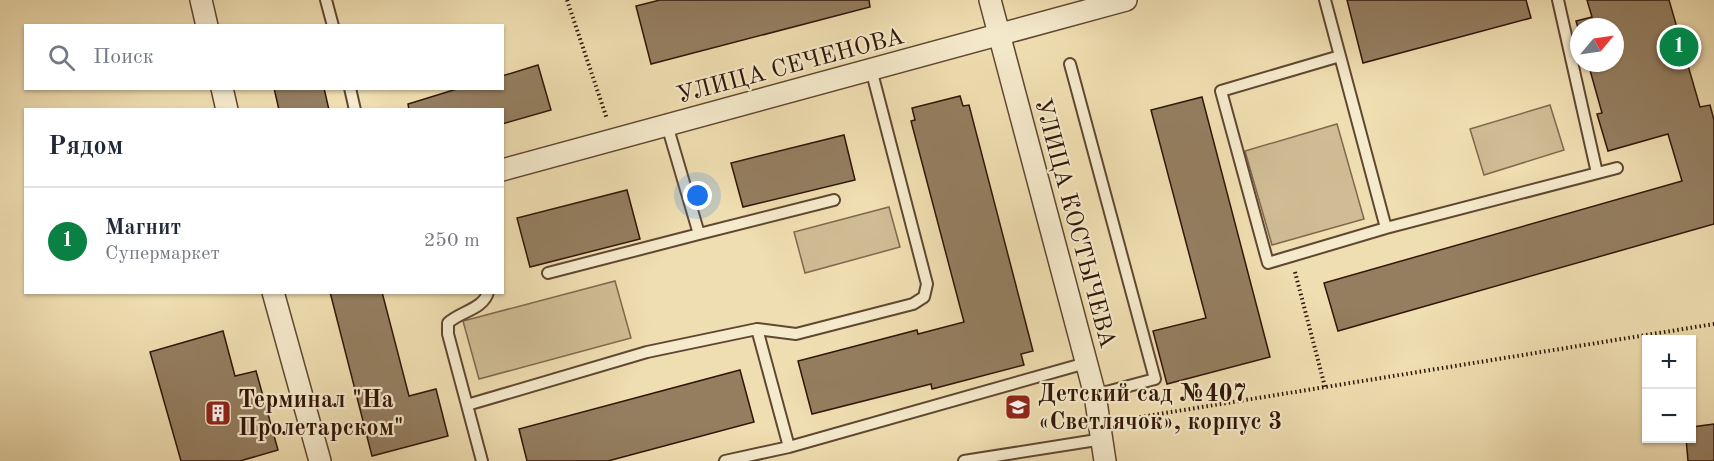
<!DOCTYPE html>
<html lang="ru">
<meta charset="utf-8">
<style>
body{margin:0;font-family:"Old Standard TT",serif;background:#f2f2f3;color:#1f2937}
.controls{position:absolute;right:18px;bottom:18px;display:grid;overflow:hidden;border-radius:0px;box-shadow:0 2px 4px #0004}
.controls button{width:54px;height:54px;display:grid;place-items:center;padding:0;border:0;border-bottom:2px solid #e0e1e3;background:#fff;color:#1f2937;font:30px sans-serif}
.compass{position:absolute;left:1570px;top:18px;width:54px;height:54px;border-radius:50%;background:#fff;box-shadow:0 2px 4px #0004;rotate:61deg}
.you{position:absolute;left:698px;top:196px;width:21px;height:21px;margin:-15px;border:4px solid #fff;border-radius:50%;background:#1a73e8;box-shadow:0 0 0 9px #1a73e833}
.badge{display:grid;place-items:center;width:39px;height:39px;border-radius:50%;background:#0b8043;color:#fff;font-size:20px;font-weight:700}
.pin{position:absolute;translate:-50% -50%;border:3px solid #fff;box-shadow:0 2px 6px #0006}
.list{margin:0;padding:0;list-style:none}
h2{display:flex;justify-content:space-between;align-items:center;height:78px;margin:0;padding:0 24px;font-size:26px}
h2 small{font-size:20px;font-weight:400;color:#747a83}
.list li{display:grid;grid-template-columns:39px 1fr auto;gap:18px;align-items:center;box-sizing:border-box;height:108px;padding:0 24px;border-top:2px solid #e0e1e3}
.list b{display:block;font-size:22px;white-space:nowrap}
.list p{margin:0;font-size:20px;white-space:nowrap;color:#747a83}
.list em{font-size:20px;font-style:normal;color:#747a83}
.icon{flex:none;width:33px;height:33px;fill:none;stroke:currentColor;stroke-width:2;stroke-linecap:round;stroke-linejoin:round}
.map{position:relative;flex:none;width:1714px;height:461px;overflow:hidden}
.search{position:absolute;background:#fff;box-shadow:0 2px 4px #0004;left:24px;top:24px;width:480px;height:66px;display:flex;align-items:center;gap:15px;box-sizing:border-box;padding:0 21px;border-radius:0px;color:#747a83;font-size:22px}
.panel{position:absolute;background:#fff;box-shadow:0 2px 4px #0004;left:24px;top:108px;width:480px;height:186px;border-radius:0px}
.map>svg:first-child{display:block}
.green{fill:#cfbc94;stroke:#80684e;stroke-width:1.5}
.building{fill:#947e60;stroke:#311508;stroke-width:1.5}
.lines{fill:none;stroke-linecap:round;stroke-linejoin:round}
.lane-casing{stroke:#604732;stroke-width:14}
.street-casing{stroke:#604732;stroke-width:24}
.path{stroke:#311508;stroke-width:4;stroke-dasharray:1.5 3;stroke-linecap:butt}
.lane{stroke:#f5eacc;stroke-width:10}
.street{stroke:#f5eacc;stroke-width:21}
.labels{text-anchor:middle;stroke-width:4.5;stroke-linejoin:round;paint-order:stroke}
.street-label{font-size:24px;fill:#311508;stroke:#f5eacc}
.poi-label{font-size:24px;font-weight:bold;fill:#311508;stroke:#f5eacc;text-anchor:start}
</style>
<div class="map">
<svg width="1714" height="461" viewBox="0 0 1714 461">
<rect width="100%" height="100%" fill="#efdeb1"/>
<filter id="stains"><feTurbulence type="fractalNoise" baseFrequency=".00333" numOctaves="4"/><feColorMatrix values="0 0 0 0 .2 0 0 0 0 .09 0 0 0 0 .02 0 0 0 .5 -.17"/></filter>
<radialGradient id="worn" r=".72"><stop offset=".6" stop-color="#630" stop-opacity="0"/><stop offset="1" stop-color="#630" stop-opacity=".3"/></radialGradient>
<path class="green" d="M 1550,105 L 1564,150 L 1484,175 L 1470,129 Z
M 1337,124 L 1364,219 L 1272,245 L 1245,151 Z
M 889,207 L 900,247 L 805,273 L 794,232 Z
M 615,281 L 631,338 L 479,379 L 463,321 Z"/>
<path class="building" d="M 660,0 L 869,0 L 870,7 L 651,64 L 636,6 Z
M 1347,0 L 1526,0 L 1531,18 L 1363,63 Z
M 1587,0 L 1669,0 L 1700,107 L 1710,105 L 1714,120 L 1714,224 L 1338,331 L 1324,283 L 1682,181 L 1668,134 L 1608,151 L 1597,114 L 1602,113 L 1588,63 L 1615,63 L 1615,27 L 1579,27 L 1579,31 L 1576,21 L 1592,17 Z
M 538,65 L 551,110 L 502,124 L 502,110 L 409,110 L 408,104 L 460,88 L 502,88 L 502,76 Z
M 274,88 L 324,88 L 329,110 L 279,110 Z
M 960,96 L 963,106 L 969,105 L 1033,351 L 1021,354 L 1024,365 L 932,389 L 931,384 L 812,414 L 798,361 L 917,330 L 918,334 L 964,322 L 911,121 L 915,120 L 912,108 Z
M 1202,97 L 1270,357 L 1167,384 L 1153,331 L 1206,318 L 1151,110 Z
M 844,135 L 855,180 L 743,207 L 731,163 Z
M 627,190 L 640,239 L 530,267 L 517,218 Z
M 330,292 L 382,292 L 409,396 L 436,389 L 448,436 L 372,456 Z
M 223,331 L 235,376 L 256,371 L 278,450 L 240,461 L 181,461 L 150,352 Z
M 740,370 L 754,422 L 608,461 L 527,461 L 519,429 Z
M 1714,424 L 1714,461 L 1688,461 L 1686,438 L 1692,438 L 1692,427 Z"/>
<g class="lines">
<defs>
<path id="lane" d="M 326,0 L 333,26
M 1325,0 L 1386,228
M 1558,0 L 1597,173
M 1340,56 L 1221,91 L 1268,263 L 1386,228 L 1617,168
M 1070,64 L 1155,379 L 1095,395
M 350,88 L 355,110
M 667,125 L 699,234 L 834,200
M 548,273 L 699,234
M 757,329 L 796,334 L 913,304 L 924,297 L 927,284 L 871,69
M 467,405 L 647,352 L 757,329 L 789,447 L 1086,363
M 482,461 L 448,334 L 448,323 C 459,312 484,309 488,292
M 725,461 L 789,447
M 964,461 L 1103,439"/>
<path id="street" d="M 201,0 L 207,26
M 990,0 L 1095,395 L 1105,461
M 222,88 L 227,110
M 502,170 L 1126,0
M 273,292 L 320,461"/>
</defs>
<use href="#lane" class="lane-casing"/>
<use href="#street" class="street-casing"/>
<path class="path" d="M 567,0 L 607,119
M 1295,272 L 1325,387
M 1122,420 L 1714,324"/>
<use href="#lane" class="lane"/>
<use href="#street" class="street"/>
</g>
<defs>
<symbol id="school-square" viewBox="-11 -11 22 22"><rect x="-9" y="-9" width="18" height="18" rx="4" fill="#8f2418" stroke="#f5eacc"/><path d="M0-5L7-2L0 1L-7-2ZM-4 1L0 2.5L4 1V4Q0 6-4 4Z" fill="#fff"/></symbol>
<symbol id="building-square" viewBox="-11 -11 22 22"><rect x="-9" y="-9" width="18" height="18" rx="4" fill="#8f2418" stroke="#f5eacc"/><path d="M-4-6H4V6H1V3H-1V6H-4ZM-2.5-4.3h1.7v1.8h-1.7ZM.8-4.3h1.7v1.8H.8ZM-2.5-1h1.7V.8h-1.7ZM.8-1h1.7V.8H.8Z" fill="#fff"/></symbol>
</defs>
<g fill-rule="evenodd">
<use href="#school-square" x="1003" y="392" width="30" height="30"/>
<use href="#building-square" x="203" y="398" width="30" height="30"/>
</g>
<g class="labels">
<g class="street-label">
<text transform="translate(790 65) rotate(-15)" y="8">УЛИЦА СЕЧЕНОВА</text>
<text transform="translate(1076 223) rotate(75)" y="8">УЛИЦА КОСТЫЧЕВА</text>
</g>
<g class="poi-label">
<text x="1038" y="401">Детский сад №407<tspan x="1038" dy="28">«Светлячок», корпус 3</tspan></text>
<text x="238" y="407">Терминал "На<tspan x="238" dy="28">Пролетарском"</tspan></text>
</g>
</g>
<rect width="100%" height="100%" filter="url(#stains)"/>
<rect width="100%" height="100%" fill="url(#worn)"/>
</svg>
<div class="controls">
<button>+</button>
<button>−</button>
</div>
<svg class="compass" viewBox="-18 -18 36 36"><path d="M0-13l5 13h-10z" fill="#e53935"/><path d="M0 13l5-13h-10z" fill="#747a83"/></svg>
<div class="you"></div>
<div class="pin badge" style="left:1679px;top:47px">1</div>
<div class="search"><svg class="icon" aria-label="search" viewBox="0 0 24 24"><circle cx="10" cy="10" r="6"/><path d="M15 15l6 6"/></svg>Поиск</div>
<section class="panel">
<h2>Рядом<small></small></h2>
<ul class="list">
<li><span class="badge">1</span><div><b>Магнит</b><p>Супермаркет</p></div><em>250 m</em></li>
</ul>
</section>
</div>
